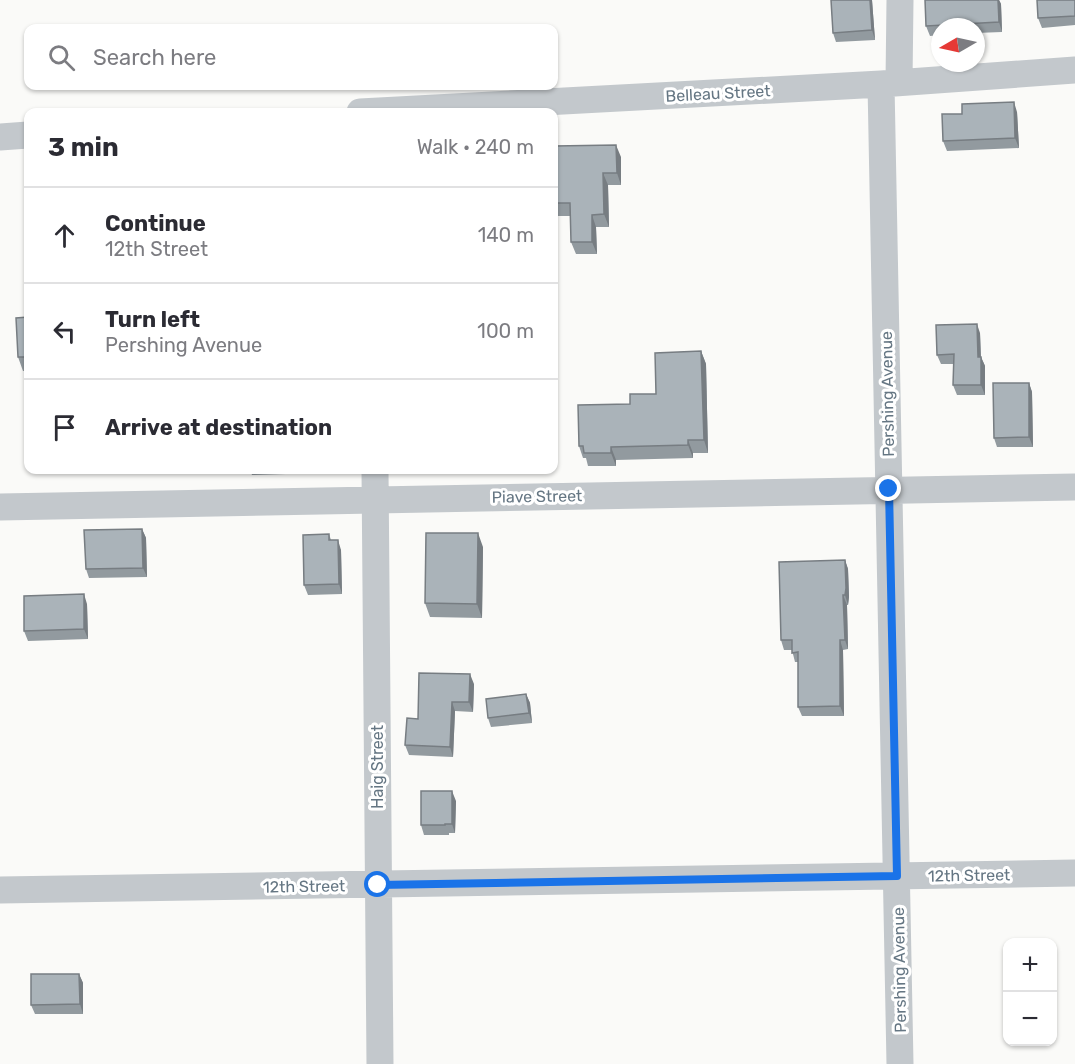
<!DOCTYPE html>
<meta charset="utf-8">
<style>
body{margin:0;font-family:Rubik,sans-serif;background:#f7f7f7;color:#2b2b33}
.controls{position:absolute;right:18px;bottom:18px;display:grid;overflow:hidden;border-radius:12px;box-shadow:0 2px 4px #0004}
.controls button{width:54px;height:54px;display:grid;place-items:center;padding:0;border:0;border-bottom:2px solid #e1e1e2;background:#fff;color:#2b2b33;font:30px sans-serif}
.compass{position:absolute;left:931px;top:18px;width:54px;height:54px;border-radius:50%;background:#fff;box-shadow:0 2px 4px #0004;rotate:261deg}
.stop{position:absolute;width:18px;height:18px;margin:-14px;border:4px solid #1a73e8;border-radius:50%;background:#fff}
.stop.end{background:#1a73e8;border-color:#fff;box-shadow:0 2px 6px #0008}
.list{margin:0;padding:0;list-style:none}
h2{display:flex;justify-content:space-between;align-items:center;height:78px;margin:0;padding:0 24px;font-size:26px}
h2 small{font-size:20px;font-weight:400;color:#7c7c81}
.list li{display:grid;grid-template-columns:39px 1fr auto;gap:18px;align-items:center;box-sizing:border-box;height:96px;padding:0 24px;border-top:2px solid #e1e1e2}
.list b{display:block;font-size:22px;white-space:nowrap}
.list p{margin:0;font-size:20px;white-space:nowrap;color:#7c7c81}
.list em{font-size:20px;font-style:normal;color:#7c7c81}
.icon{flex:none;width:33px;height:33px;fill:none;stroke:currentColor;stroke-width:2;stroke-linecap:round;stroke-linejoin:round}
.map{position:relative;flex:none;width:1075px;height:1064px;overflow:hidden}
.search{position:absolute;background:#fff;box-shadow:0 2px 4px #0004;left:24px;top:24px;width:534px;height:66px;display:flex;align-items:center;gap:15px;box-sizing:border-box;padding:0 21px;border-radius:12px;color:#7c7c81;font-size:22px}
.panel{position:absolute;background:#fff;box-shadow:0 2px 4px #0004;left:24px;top:108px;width:534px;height:366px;border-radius:12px}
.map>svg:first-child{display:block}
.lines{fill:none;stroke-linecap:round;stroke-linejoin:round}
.minor{stroke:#c3c8cc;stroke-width:27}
.wall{fill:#929a9f}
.shaded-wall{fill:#777d82}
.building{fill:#aab3b9;stroke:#777d82;stroke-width:1.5}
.route{stroke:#1a73e8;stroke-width:8}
.labels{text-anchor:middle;stroke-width:6;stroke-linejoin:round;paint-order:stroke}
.street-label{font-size:16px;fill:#657683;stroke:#fff}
</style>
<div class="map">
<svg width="1075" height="1064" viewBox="0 0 1075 1064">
<rect width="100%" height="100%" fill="#fafaf8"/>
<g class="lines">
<path class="minor" d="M 899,82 L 900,0
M 881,84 L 900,1064
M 360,112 L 881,84 L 1075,70
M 0,137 L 28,135
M 375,470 L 380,1064
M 0,507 L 1075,487
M 0,890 L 1075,873"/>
</g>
<path class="wall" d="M 831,0 L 872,0 L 875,40 L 836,42 L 833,33 Z
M 925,0 L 999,0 L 1001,4 L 1002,32 L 976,33 L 976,27 L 940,27 L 940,35 L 930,36 L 926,26 Z
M 1075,0 L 1075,25 L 1042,28 L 1038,18 Z
M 1017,112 L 1019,148 L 947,151 L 943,141 L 962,114 Z
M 554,146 L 621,157 L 621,185 L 608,185 L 609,227 L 596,227 L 597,254 L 576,254 L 571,242 L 571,216 L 554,216 Z
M 28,317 L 28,371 L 23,371 L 18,357 Z
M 980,333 L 981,357 L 985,366 L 985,395 L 957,395 L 953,385 L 954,364 L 941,364 L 937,355 Z
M 701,351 L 706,364 L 708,453 L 693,453 L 693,458 L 616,460 L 616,466 L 588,466 L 586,458 L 583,458 L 579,446 L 630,404 L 656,394 Z
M 1029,383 L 1032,392 L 1033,447 L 997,447 L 994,438 Z
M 250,470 L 317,470 L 317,473 L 252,475 Z
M 142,529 L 146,538 L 147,577 L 89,578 L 86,569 Z
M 329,534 L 331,540 L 341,550 L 342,594 L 308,595 L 304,585 Z
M 483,547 L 482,618 L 430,617 L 425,603 Z
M 845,560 L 848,569 L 849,597 L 848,605 L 847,605 L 848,649 L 843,650 L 844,716 L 802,716 L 798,707 L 798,662 L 795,662 L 792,650 L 784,650 L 781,640 Z
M 87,604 L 88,639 L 28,641 L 24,631 Z
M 474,684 L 473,712 L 455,711 L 453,757 L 409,755 L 405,745 L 418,719 Z
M 526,694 L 530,703 L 532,723 L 491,727 L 488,718 Z
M 456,801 L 455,833 L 449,833 L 449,835 L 424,835 L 421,825 Z
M 79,974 L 83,983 L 83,1014 L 35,1014 L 31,1005 Z"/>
<path class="shaded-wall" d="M 870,0 L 872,0 L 875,40 L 872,30 Z
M 998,0 L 999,0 L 1001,4 L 1002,32 L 999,22 Z
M 1014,102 L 1017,112 L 1019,148 L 1015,138 Z
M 616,145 L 621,157 L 621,185 L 617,173 Z
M 603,173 L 608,185 L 609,227 L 604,214 Z
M 592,215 L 596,227 L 597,254 L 592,242 Z
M 977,324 L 980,333 L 981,363 L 981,357 L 985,366 L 985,395 L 981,385 L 978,357 Z
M 701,351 L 706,364 L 708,453 L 704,440 Z
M 1029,383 L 1032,392 L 1033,447 L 1029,437 Z
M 688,440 L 693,453 L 693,458 L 688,445 Z
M 611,447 L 616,460 L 616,466 L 611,453 Z
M 142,529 L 146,538 L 147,577 L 143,568 Z
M 478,533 L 483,547 L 482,618 L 477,604 Z
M 338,540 L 341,550 L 342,594 L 339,584 Z
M 845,560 L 848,569 L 849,597 L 848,605 L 845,595 Z
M 84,594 L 87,604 L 88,639 L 84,629 Z
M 843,595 L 847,605 L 848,649 L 845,640 Z
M 840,640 L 843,650 L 844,716 L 840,706 Z
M 470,674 L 474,684 L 473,712 L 469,702 Z
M 526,694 L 530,703 L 532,723 L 529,713 Z
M 452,702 L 455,711 L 453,757 L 450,747 Z
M 452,791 L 456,801 L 455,833 L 452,824 Z
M 79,974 L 83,983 L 83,1014 L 80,1004 Z"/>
<path class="building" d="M 831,0 L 870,0 L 872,30 L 833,33 Z
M 925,0 L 998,0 L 999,22 L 926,26 Z
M 1037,0 L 1075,0 L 1075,16 L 1038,18 Z
M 1014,102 L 1015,138 L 943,141 L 942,114 L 962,114 L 962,104 Z
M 616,145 L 617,173 L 603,173 L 604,214 L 592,215 L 592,242 L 571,242 L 570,203 L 554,203 L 554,146 Z
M 28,317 L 28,357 L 18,357 L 16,318 Z
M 977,324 L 978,357 L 981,357 L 981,385 L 953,385 L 954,354 L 937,355 L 936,325 Z
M 701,351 L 704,440 L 688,440 L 688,445 L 611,447 L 611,453 L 584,453 L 583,446 L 579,446 L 578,405 L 630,404 L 630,394 L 656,394 L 655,353 Z
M 993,383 L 1029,383 L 1029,437 L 994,438 Z
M 142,529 L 143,568 L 86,569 L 84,530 Z
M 426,533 L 478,533 L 477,604 L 425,603 Z
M 329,534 L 329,540 L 338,540 L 339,584 L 304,585 L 303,535 Z
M 845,560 L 846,588 L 845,595 L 843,595 L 845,640 L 840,640 L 840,706 L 798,707 L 798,652 L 792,653 L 792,640 L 781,640 L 779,562 Z
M 84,594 L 84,629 L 24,631 L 24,596 Z
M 419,673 L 470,674 L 469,702 L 452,702 L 450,747 L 405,745 L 407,718 L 418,719 Z
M 526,694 L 529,713 L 488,718 L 486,699 Z
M 421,791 L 452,791 L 452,824 L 445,824 L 445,825 L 421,825 Z
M 31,974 L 79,974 L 80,1004 L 31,1005 Z"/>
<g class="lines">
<path class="route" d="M 378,885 L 897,876 L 889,489"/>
</g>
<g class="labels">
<g class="street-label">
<text transform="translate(718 93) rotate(-3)" y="6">Belleau Street</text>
<text transform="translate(887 394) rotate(-91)" y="6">Pershing Avenue</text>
<text transform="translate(537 496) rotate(-1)" y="6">Piave Street</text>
<text transform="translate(377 767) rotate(-90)" y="6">Haig Street</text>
<text transform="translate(969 875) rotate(-1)" y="6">12th Street</text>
<text transform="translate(304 886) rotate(-1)" y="6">12th Street</text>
<text transform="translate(899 970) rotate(-91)" y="6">Pershing Avenue</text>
</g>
</g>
</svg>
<div class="controls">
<button>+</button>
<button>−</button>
</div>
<svg class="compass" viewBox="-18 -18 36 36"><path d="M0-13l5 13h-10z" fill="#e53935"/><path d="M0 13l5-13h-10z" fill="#7c7c81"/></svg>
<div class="stop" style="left:378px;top:885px"></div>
<div class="stop end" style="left:889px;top:489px"></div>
<div class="search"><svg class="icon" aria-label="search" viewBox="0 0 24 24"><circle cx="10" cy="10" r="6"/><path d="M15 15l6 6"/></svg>Search here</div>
<section class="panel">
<h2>3 min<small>Walk · 240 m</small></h2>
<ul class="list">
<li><svg class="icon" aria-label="ahead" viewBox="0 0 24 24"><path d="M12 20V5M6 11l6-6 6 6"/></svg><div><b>Continue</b><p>12th Street</p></div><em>140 m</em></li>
<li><svg class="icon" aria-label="left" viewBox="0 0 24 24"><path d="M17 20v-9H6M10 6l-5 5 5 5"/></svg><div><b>Turn left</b><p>Pershing Avenue</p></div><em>100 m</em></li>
<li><svg class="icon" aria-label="arrive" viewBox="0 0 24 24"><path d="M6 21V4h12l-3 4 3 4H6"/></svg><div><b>Arrive at destination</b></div></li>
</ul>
</section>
</div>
